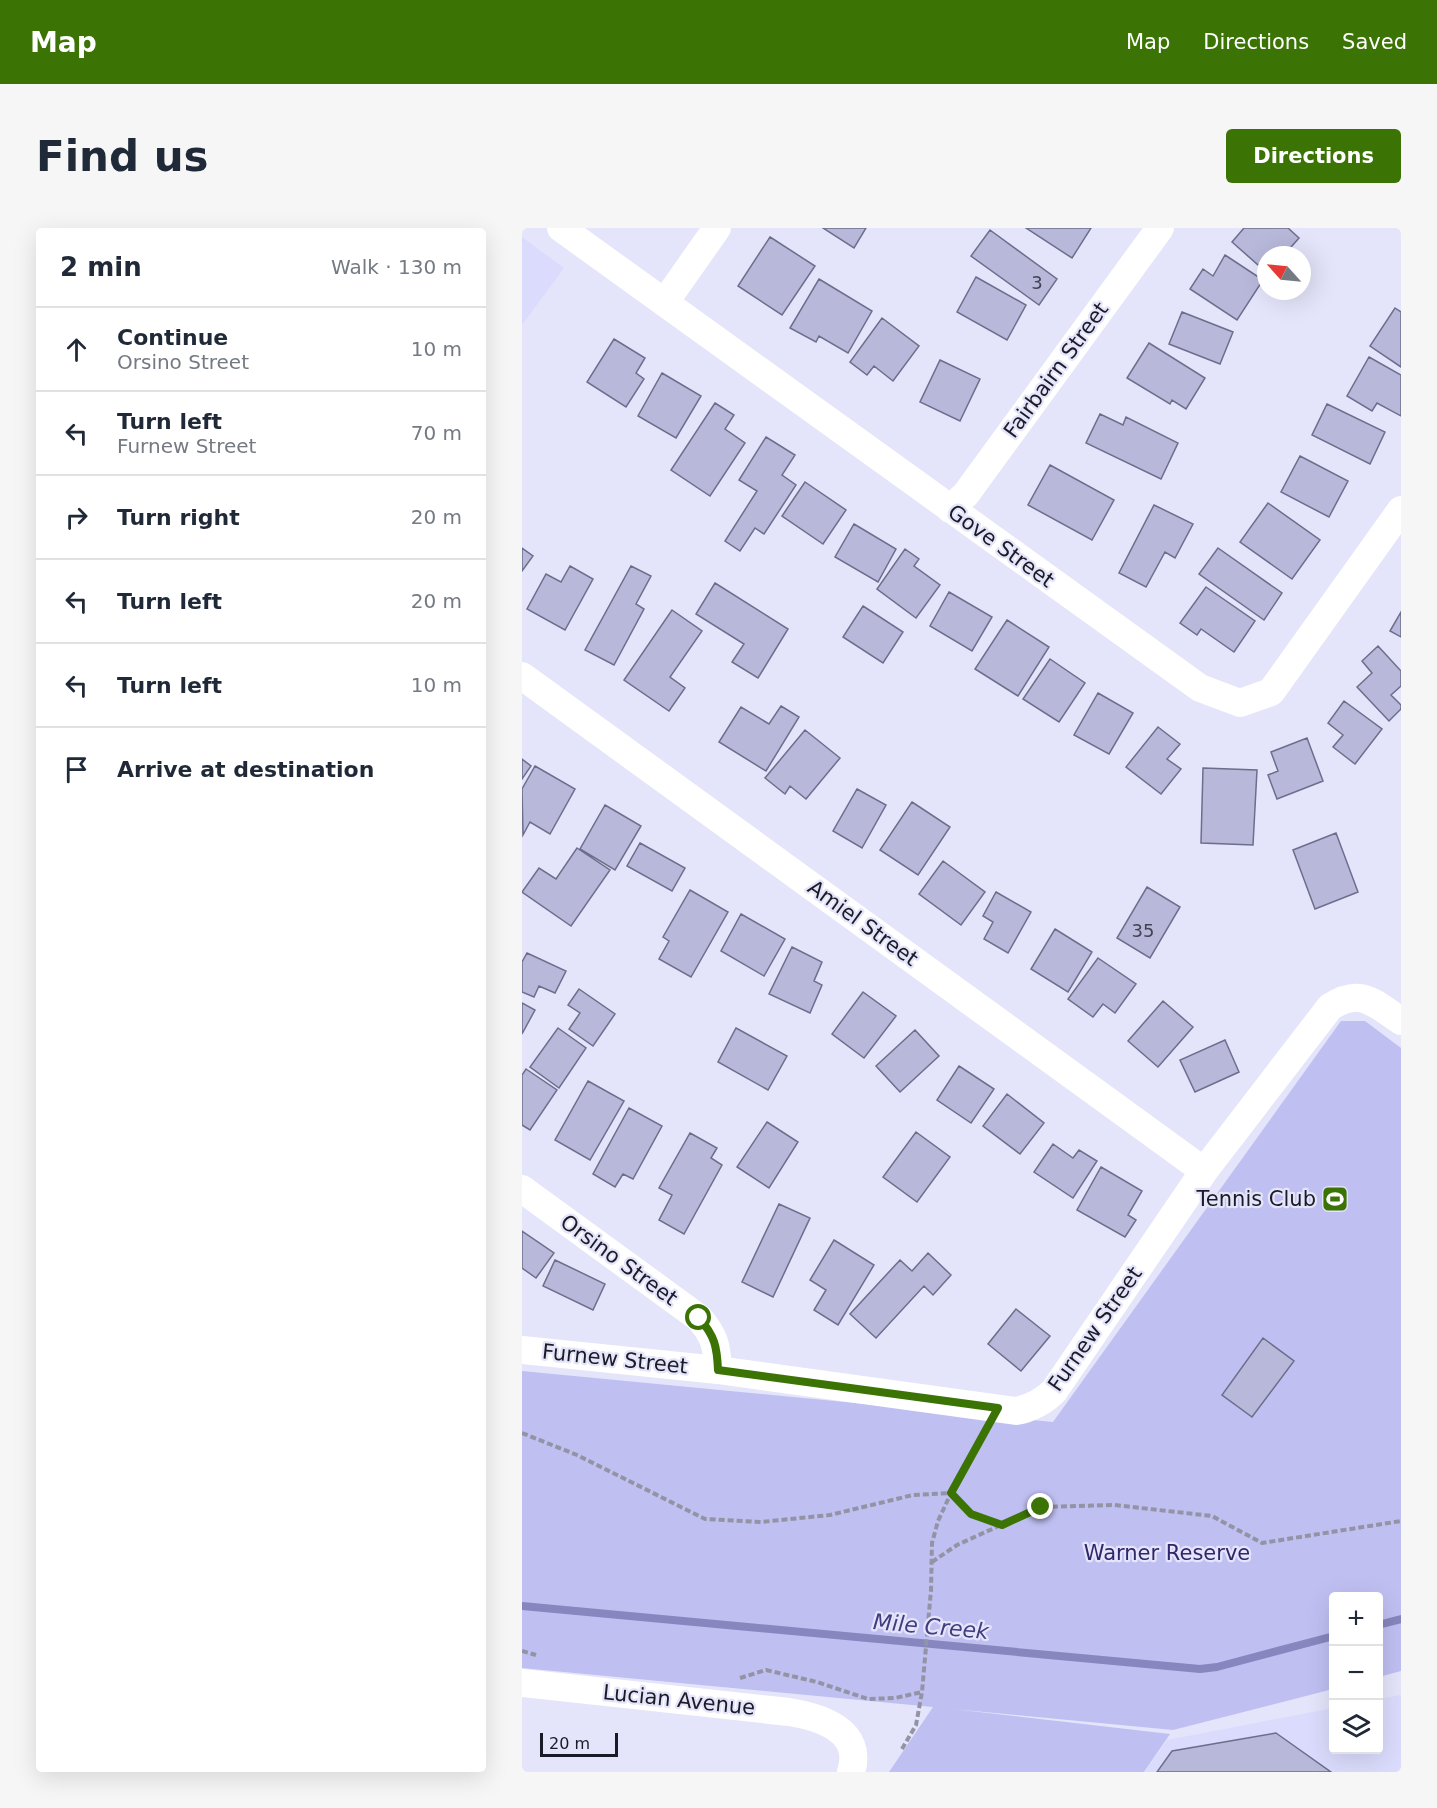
<!DOCTYPE html>
<meta charset="utf-8">
<style>
body{margin:0;font-family:"DejaVu Sans",sans-serif;background:#f6f6f7;color:#1f2937}
.controls{position:absolute;right:18px;bottom:18px;display:grid;overflow:hidden;border-radius:6px;box-shadow:0 6px 24px #0002}
.controls button{width:54px;height:54px;display:grid;place-items:center;padding:0;border:0;border-bottom:2px solid #e0e1e3;background:#fff;color:#1f2937;font:30px sans-serif}
.compass{position:absolute;left:735px;top:18px;width:54px;height:54px;border-radius:50%;background:#fff;box-shadow:0 6px 24px #0002;rotate:297deg}
.scale{position:absolute;left:18px;bottom:15px;width:78px;box-sizing:border-box;padding-left:6px;border:3px solid #1b1b27;border-top:0;font-size:16px;line-height:21px;white-space:nowrap;color:#1b1b27;-webkit-text-stroke:4px #e4e5fa;paint-order:stroke}
.stop{position:absolute;width:18px;height:18px;margin:-14px;border:4px solid #3b7404;border-radius:50%;background:#fff}
.stop.end{background:#3b7404;border-color:#fff;box-shadow:0 2px 6px #0008}
.list{margin:0;padding:0;list-style:none}
h2{display:flex;justify-content:space-between;align-items:center;height:78px;margin:0;padding:0 24px;font-size:26px}
h2 small{font-size:20px;font-weight:400;color:#747a83}
.list li{display:grid;grid-template-columns:39px 1fr auto;gap:18px;align-items:center;box-sizing:border-box;height:84px;padding:0 24px;border-top:2px solid #e0e1e3}
.list b{display:block;font-size:22px;white-space:nowrap}
.list p{margin:0;font-size:20px;white-space:nowrap;color:#747a83}
.list em{font-size:20px;font-style:normal;color:#747a83}
.icon{flex:none;width:33px;height:33px;fill:none;stroke:currentColor;stroke-width:2;stroke-linecap:round;stroke-linejoin:round}
.map{position:relative;flex:none;width:879px;height:1544px;overflow:hidden;border-radius:6px}
header{display:flex;align-items:center;gap:36px;box-sizing:border-box;height:84px;padding:0 30px;background:#3b7404;color:#fff}
header strong{font-size:28px}
nav{display:flex;gap:33px;margin-inline-start:auto;font-size:21px}
.intro{display:flex;align-items:center;justify-content:space-between;box-sizing:border-box;height:144px;padding:0 36px}
h1{margin:0;font-size:42px}
.button{padding:15px 27px;border-radius:6px;background:#3b7404;color:#fff;font-size:21px;font-weight:700}
main{display:flex;gap:36px;padding:0 36px}
aside{flex:1;background:#fff;border-radius:6px;box-shadow:0 6px 24px #0002}
.map>svg:first-child{display:block}
.built{fill:#dbdbfd}
.green{fill:#bfbff2}
.lines{fill:none;stroke-linecap:round;stroke-linejoin:round}
.stream{stroke:#8786be;stroke-width:8}
.building{fill:#b7b8da;stroke:#6d6d8c;stroke-width:1.5}
.path{stroke:#9393a5;stroke-width:4;stroke-dasharray:6 3;stroke-linecap:butt}
.minor{stroke:#fff;stroke-width:28}
.route{stroke:#3b7404;stroke-width:8}
.labels{text-anchor:middle;stroke-width:4.5;stroke-linejoin:round;paint-order:stroke}
.number-label{font-size:18px;fill:#424254}
.street-label{font-size:21px;fill:#1b1b27;stroke:#e4e5fa}
.poi-label{font-size:21px;fill:#1b1b27;stroke:#e4e5fa;text-anchor:end}
.park-label{font-size:21px;fill:#302669;stroke:#e4e5fa}
.water-label{font-size:22px;font-style:italic;fill:#433c81;stroke:#e4e5fa}
</style>
<header>
<strong>Map</strong>
<nav><a>Map</a><a>Directions</a><a>Saved</a></nav>
</header>
<div class="intro"><h1>Find us</h1><a class="button">Directions</a></div>
<main>
<aside>
<h2>2 min<small>Walk · 130 m</small></h2>
<ul class="list">
<li><svg class="icon" aria-label="ahead" viewBox="0 0 24 24"><path d="M12 20V5M6 11l6-6 6 6"/></svg><div><b>Continue</b><p>Orsino Street</p></div><em>10 m</em></li>
<li><svg class="icon" aria-label="left" viewBox="0 0 24 24"><path d="M17 20v-9H6M10 6l-5 5 5 5"/></svg><div><b>Turn left</b><p>Furnew Street</p></div><em>70 m</em></li>
<li><svg class="icon" aria-label="right" viewBox="0 0 24 24"><path d="M7 20v-9h11M14 6l5 5-5 5"/></svg><div><b>Turn right</b></div><em>20 m</em></li>
<li><svg class="icon" aria-label="left" viewBox="0 0 24 24"><path d="M17 20v-9H6M10 6l-5 5 5 5"/></svg><div><b>Turn left</b></div><em>20 m</em></li>
<li><svg class="icon" aria-label="left" viewBox="0 0 24 24"><path d="M17 20v-9H6M10 6l-5 5 5 5"/></svg><div><b>Turn left</b></div><em>10 m</em></li>
<li><svg class="icon" aria-label="arrive" viewBox="0 0 24 24"><path d="M6 21V4h12l-3 4 3 4H6"/></svg><div><b>Arrive at destination</b></div></li>
</ul>
</aside>
<div class="map">
<svg width="879" height="1544" viewBox="0 0 879 1544">
<rect width="100%" height="100%" fill="#e4e5fa"/>
<path class="built" d="M 0,9 L 42,40 L 0,97 Z
M 879,1467 L 879,1544 L 623,1544 L 645,1512 L 811,1480 L 812,1522 L 856,1522 L 857,1471 Z"/>
<path class="green" d="M 819,793 L 843,793 L 879,820 L 879,1443 L 857,1449 L 856,1368 L 812,1368 L 811,1461 L 651,1502 L 431,1481 L 648,1506 L 622,1544 L 367,1544 L 411,1479 L 0,1440 L 0,1143 L 531,1194 Z"/>
<g class="lines">
<path class="stream" d="M 0,1378 L 678,1441 L 695,1439 L 812,1408
M 856,1397 L 879,1391"/>
</g>
<path class="building" d="M 301,0 L 344,0 L 332,20 Z
M 504,0 L 569,0 L 550,30 Z
M 722,0 L 766,0 L 777,10 L 762,27 L 744,27 L 744,44 L 710,14 Z
M 468,2 L 535,51 L 517,77 L 449,28 Z
M 248,9 L 293,38 L 260,87 L 216,58 Z
M 703,27 L 741,52 L 715,92 L 668,61 L 681,41 L 691,48 Z
M 454,49 L 504,77 L 485,112 L 435,84 Z
M 297,51 L 350,83 L 326,125 L 297,108 L 294,114 L 268,100 Z
M 873,80 L 879,84 L 879,139 L 848,118 Z
M 660,84 L 711,104 L 698,136 L 647,116 Z
M 360,90 L 397,118 L 371,153 L 352,138 L 345,147 L 328,134 Z
M 92,111 L 123,130 L 114,145 L 122,151 L 104,179 L 65,154 Z
M 627,115 L 683,150 L 664,181 L 650,172 L 648,176 L 605,150 Z
M 847,129 L 879,147 L 879,188 L 855,175 L 850,183 L 825,168 Z
M 418,132 L 458,151 L 438,193 L 398,174 Z
M 140,145 L 179,168 L 154,210 L 116,188 Z
M 193,175 L 212,187 L 203,201 L 223,215 L 188,268 L 149,242 Z
M 805,176 L 863,204 L 848,236 L 790,207 Z
M 578,186 L 601,197 L 604,189 L 656,215 L 639,251 L 564,215 Z
M 244,209 L 273,227 L 260,247 L 274,257 L 242,306 L 233,300 L 218,323 L 203,313 L 235,263 L 217,252 Z
M 778,228 L 826,253 L 807,289 L 759,264 Z
M 528,237 L 592,272 L 570,312 L 506,277 Z
M 283,254 L 324,282 L 301,316 L 260,288 Z
M 746,275 L 798,312 L 770,351 L 718,314 Z
M 632,277 L 671,296 L 653,330 L 643,324 L 624,359 L 597,345 Z
M 332,296 L 374,321 L 356,354 L 313,329 Z
M 0,320 L 11,328 L 0,343 Z
M 696,320 L 760,365 L 742,392 L 677,346 Z
M 383,321 L 397,331 L 392,338 L 418,357 L 394,390 L 355,361 Z
M 48,338 L 71,351 L 43,402 L 5,381 L 24,346 L 39,354 Z
M 109,338 L 129,348 L 114,376 L 122,381 L 92,437 L 63,422 Z
M 193,355 L 266,401 L 236,450 L 210,434 L 222,416 L 174,386 Z
M 684,359 L 733,393 L 712,424 L 679,401 L 675,407 L 658,395 Z
M 427,364 L 470,389 L 450,423 L 408,398 Z
M 341,378 L 381,404 L 361,435 L 321,409 Z
M 150,382 L 180,403 L 148,449 L 163,460 L 147,483 L 102,452 Z
M 879,384 L 879,409 L 868,403 Z
M 485,392 L 527,419 L 496,468 L 453,441 Z
M 856,418 L 879,443 L 879,458 L 869,467 L 879,477 L 879,481 L 867,493 L 835,459 L 850,445 L 840,433 Z
M 528,431 L 563,455 L 537,494 L 501,471 Z
M 576,465 L 611,485 L 587,526 L 552,507 Z
M 822,473 L 860,501 L 833,536 L 811,519 L 821,507 L 806,495 Z
M 259,478 L 277,489 L 244,543 L 197,514 L 219,479 L 247,496 Z
M 636,499 L 658,516 L 645,531 L 659,541 L 639,566 L 604,539 Z
M 283,502 L 318,530 L 284,571 L 268,558 L 263,566 L 243,550 Z
M 785,510 L 801,553 L 755,571 L 746,547 L 756,543 L 749,524 Z
M 0,531 L 9,538 L 0,551 Z
M 13,538 L 53,561 L 28,606 L 8,594 L 1,607 L 0,561 Z
M 681,540 L 735,542 L 731,617 L 679,615 Z
M 335,561 L 364,577 L 340,620 L 311,603 Z
M 390,574 L 428,599 L 396,647 L 358,622 Z
M 83,577 L 119,598 L 93,642 L 58,621 Z
M 814,605 L 836,664 L 793,681 L 771,622 Z
M 118,615 L 163,640 L 150,663 L 105,638 Z
M 55,620 L 88,642 L 49,698 L 0,664 L 17,640 L 34,651 Z
M 421,633 L 463,664 L 439,697 L 397,666 Z
M 625,659 L 658,679 L 628,730 L 595,710 Z
M 168,662 L 206,684 L 169,749 L 137,731 L 147,713 L 141,709 Z
M 474,664 L 509,684 L 486,725 L 462,711 L 471,694 L 461,688 Z
M 219,686 L 263,711 L 242,748 L 199,723 Z
M 533,701 L 570,724 L 546,764 L 509,741 Z
M 270,719 L 300,734 L 292,753 L 300,757 L 288,785 L 247,766 Z
M 5,725 L 44,743 L 33,765 L 17,758 L 12,769 L 0,764 L 0,734 Z
M 576,730 L 614,756 L 593,785 L 581,776 L 571,789 L 546,771 Z
M 57,761 L 93,786 L 71,818 L 47,801 L 58,785 L 46,777 Z
M 341,764 L 374,788 L 342,830 L 310,806 Z
M 641,773 L 671,799 L 636,839 L 606,813 Z
M 0,775 L 13,782 L 0,806 Z
M 36,800 L 64,820 L 37,860 L 8,839 Z
M 214,800 L 265,828 L 246,862 L 196,834 Z
M 393,802 L 417,828 L 378,864 L 354,838 Z
M 703,812 L 717,844 L 673,864 L 658,832 Z
M 437,838 L 472,861 L 449,895 L 415,872 Z
M 4,841 L 35,862 L 8,902 L 0,897 L 0,847 Z
M 66,853 L 102,873 L 68,932 L 33,912 Z
M 485,866 L 522,895 L 498,926 L 461,898 Z
M 107,880 L 140,898 L 111,951 L 101,946 L 93,959 L 71,946 Z
M 245,894 L 276,914 L 247,960 L 215,939 Z
M 394,904 L 428,929 L 395,974 L 361,949 Z
M 168,905 L 195,920 L 189,930 L 200,937 L 162,1006 L 137,992 L 150,967 L 137,960 Z
M 531,916 L 551,930 L 557,922 L 575,933 L 551,970 L 512,944 Z
M 579,939 L 620,963 L 606,987 L 614,992 L 603,1009 L 555,982 Z
M 257,976 L 288,990 L 251,1069 L 220,1054 Z
M 0,1003 L 32,1025 L 14,1050 L 0,1040 Z
M 312,1012 L 352,1037 L 316,1097 L 292,1082 L 304,1062 L 288,1052 Z
M 406,1025 L 429,1047 L 411,1067 L 402,1058 L 354,1110 L 328,1086 L 378,1032 L 390,1043 Z
M 33,1032 L 83,1056 L 71,1082 L 21,1058 Z
M 494,1081 L 528,1108 L 499,1143 L 466,1116 Z
M 741,1110 L 772,1133 L 730,1189 L 700,1167 Z
M 754,1505 L 809,1544 L 635,1544 L 650,1523 Z"/>
<g class="lines">
<path class="path" d="M 0,1205 L 55,1227 L 183,1291 L 239,1294 L 308,1287 L 391,1267 L 429,1265 L 449,1286 L 480,1297 L 519,1279 L 592,1277 L 690,1288 L 740,1315 L 879,1293
M 410,1334 L 435,1317 L 479,1297
M 0,1423 L 14,1427
M 218,1450 L 244,1442 L 295,1454 L 346,1471 L 373,1470 L 400,1464
M 380,1521 L 394,1497 L 400,1464 L 409,1362 L 410,1315 L 416,1293 L 429,1265 L 462,1206"/>
<path class="minor" d="M 39,0 L 678,460 L 718,475 L 749,464 L 879,282
M 143,74 L 195,0
M 428,281 L 444,266 L 638,0
M 0,448 L 682,943
M 0,961 L 177,1090 C 193,1108 195,1119 196,1142
M 0,1122 L 196,1142 L 494,1183 C 510,1180 521,1174 532,1163 L 682,943 L 808,779 C 839,759 852,775 879,793
M 0,1455 L 267,1484 C 299,1489 342,1503 329,1544"/>
</g>
<g class="lines">
<path class="route" d="M 177,1090 C 193,1108 195,1119 196,1142 L 476,1180 L 429,1265 L 449,1286 L 480,1297 L 519,1279"/>
</g>
<defs>
<symbol id="stadium-square" viewBox="-11 -11 22 22"><rect x="-9" y="-9" width="18" height="18" rx="4" fill="#3b7404" stroke="#e4e5fa"/><path d="M0-5a6.5 5 0 1 0 0 10a6.5 5 0 1 0 0-10ZM-3.5-1.8h7v3.6h-7Z" fill="#fff"/></symbol>
</defs>
<g fill-rule="evenodd">
<use href="#stadium-square" x="798" y="956" width="30" height="30"/>
</g>
<g class="labels">
<g class="number-label">
<text x="515" y="61">3</text>
<text x="621" y="709">35</text>
</g>
<g class="street-label">
<text transform="translate(534 142) rotate(-54)" y="7">Fairbairn Street</text>
<text transform="translate(479 318) rotate(36)" y="7">Gove Street</text>
<text transform="translate(341 695) rotate(36)" y="7">Amiel Street</text>
<text transform="translate(97 1032) rotate(36)" y="7">Orsino Street</text>
<text transform="translate(573 1101) rotate(-55)" y="7">Furnew Street</text>
<text transform="translate(93 1131) rotate(6)" y="7">Furnew Street</text>
<text transform="translate(157 1472) rotate(6)" y="7">Lucian Avenue</text>
</g>
<g class="poi-label">
<text x="794" y="978">Tennis Club</text>
</g>
<g class="park-label">
<text x="645" y="1332">Warner Reserve</text>
</g>
<g class="water-label">
<text transform="translate(409 1398) rotate(5)" y="8">Mile Creek</text>
</g>
</g>
</svg>
<div class="controls">
<button>+</button>
<button>−</button>
<button><svg class="icon" aria-label="layers" viewBox="0 0 24 24"><path d="M12 4l9 5-9 5-9-5zM3 14l9 5 9-5"/></svg></button>
</div>
<svg class="compass" viewBox="-18 -18 36 36"><path d="M0-13l5 13h-10z" fill="#e53935"/><path d="M0 13l5-13h-10z" fill="#747a83"/></svg>
<div class="scale">20 m</div>
<div class="stop" style="left:177px;top:1090px"></div>
<div class="stop end" style="left:519px;top:1279px"></div>
</div>
</main>
